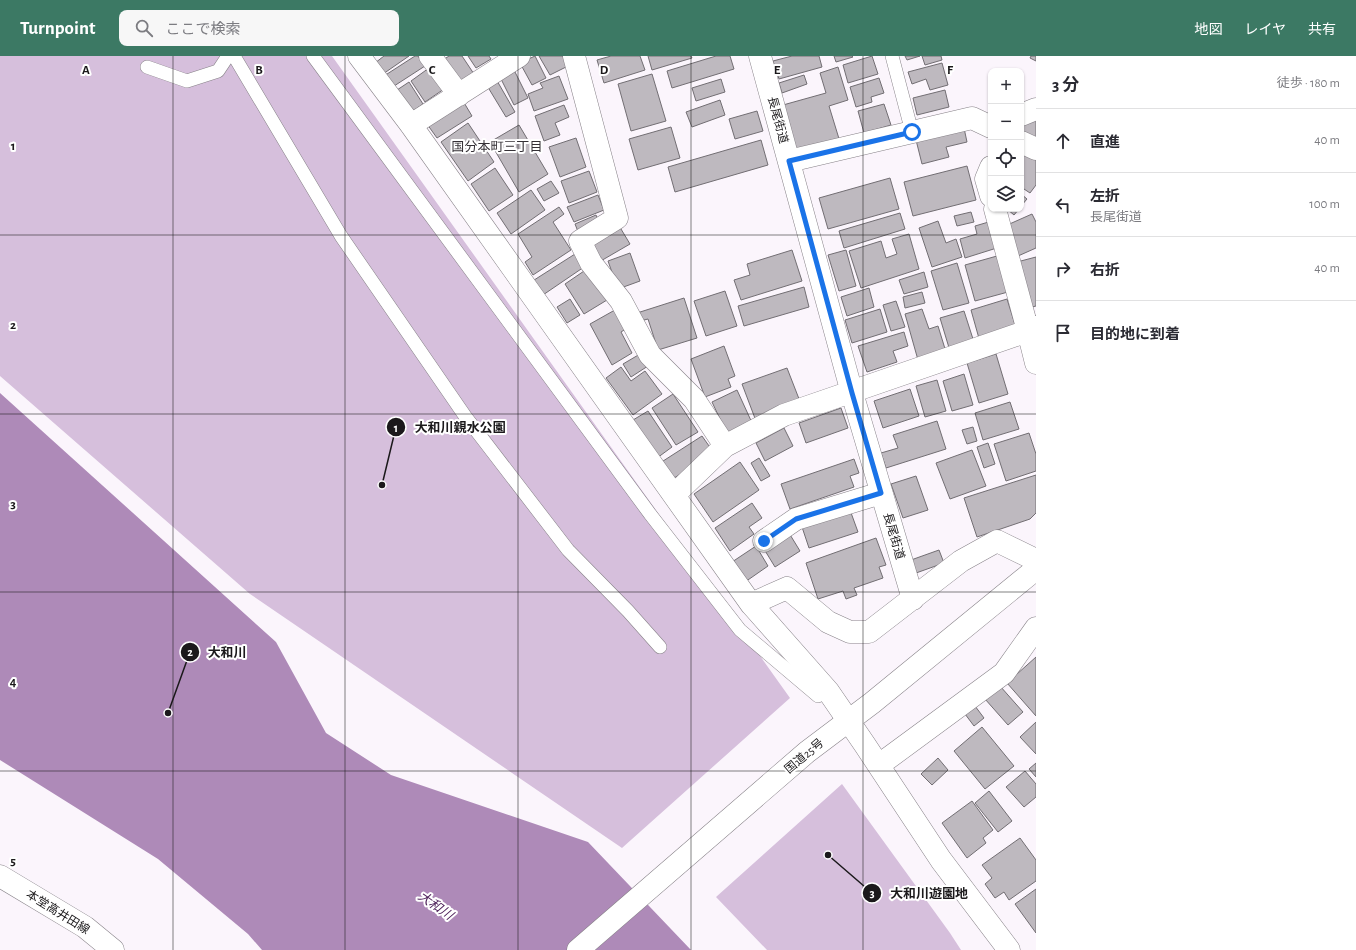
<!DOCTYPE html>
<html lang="ja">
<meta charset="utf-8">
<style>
body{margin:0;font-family:"Alegreya Sans","Noto Sans JP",sans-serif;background:#f7f7f7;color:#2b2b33}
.controls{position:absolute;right:12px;top:12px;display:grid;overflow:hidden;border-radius:8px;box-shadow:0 1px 3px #0004}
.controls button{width:36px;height:36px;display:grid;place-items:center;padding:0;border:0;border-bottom:1px solid #e1e1e2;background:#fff;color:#2b2b33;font:20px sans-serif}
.stop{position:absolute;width:12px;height:12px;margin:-9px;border:3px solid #1a73e8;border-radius:50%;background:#fff}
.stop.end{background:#1a73e8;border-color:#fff;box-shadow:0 1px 4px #0008}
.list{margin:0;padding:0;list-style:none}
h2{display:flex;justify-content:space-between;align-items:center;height:52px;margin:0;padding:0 16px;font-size:17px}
h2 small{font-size:13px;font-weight:400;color:#7c7c81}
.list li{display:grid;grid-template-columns:26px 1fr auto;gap:12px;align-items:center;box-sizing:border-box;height:64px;padding:0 16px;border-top:1px solid #e1e1e2}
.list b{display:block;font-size:15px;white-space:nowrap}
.list p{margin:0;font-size:13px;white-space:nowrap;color:#7c7c81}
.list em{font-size:13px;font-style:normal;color:#7c7c81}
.icon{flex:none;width:22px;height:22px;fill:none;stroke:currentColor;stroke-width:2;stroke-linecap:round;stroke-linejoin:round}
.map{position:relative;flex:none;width:1036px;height:894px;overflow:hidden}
header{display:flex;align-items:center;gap:24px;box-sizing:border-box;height:56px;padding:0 20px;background:#3c7964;color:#fff}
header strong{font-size:19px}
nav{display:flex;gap:22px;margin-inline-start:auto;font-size:14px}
.search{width:280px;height:36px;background:#f7f7f7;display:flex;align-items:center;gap:10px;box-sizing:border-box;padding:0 14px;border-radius:8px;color:#7c7c81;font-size:15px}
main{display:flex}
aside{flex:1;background:#fff}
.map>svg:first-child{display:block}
.green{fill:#d6bfdc}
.water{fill:#ae8ab8}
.building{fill:#beb9bf;stroke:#726e73}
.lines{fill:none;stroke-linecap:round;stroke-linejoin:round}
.service-casing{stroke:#878288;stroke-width:14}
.minor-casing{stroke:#878288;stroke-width:23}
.secondary-casing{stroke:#878288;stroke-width:23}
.trunk-casing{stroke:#878288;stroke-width:23}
.service{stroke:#fff;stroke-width:13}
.minor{stroke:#fff;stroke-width:22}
.secondary{stroke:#fff;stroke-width:22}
.trunk{stroke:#fff;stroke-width:22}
.route{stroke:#1a73e8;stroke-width:5}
.grid{fill:none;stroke:#1b191b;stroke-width:1;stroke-opacity:0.55}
.labels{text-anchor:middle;stroke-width:4;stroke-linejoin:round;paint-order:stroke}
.street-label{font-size:12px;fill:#1b191b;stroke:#fff}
.neighbourhood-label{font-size:13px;fill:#343035;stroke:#fff}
.water-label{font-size:13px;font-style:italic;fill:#4d2059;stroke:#fff}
.grid-label{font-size:13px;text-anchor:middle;font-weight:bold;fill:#1b191b;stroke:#fff;stroke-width:4;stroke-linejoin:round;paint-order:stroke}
.leader{fill:none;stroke:#1b191b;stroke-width:1.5}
.callout-dot{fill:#1b191b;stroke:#fff;stroke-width:1.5}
.mark-label{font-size:12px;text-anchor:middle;font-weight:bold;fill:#fff}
.callout-label{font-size:13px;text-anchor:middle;font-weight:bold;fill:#1b191b;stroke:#fff;stroke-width:4;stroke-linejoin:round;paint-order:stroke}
</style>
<header>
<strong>Turnpoint</strong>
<div class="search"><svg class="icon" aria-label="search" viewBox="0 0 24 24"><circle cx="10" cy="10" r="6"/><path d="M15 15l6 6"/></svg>ここで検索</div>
<nav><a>地図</a><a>レイヤ</a><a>共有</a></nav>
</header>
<main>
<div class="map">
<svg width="1036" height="894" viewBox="0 0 1036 894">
<rect width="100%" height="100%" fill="#fbf5fc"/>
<path class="green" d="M 0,0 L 332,0 L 790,642 L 622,792 L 250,538 L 0,320 Z
M 842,728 L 950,877 L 961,894 L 767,894 L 716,841 Z"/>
<path class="water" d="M 0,337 L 276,586 L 326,677 L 391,719 L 588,786 L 691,894 L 262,894 L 248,878 L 158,803 L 0,704 Z"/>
<path class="building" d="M 384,0 L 409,0 L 383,18 L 375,7 Z
M 415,0 L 418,0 L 425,10 L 391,32 L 384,20 Z
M 449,0 L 462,0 L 474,18 L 458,27 L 443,4 Z
M 468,0 L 489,0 L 491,3 L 476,12 Z
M 535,0 L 546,22 L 532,29 L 520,7 Z
M 539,0 L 563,0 L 568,10 L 550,19 Z
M 611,0 L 640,0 L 645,14 L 604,27 L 597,4 Z
M 648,0 L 691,0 L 692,2 L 652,14 Z
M 716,0 L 730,0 L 734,13 L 672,32 L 667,15 Z
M 792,0 L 819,0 L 822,11 L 779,23 L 773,5 Z
M 834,0 L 852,0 L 853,1 L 836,6 Z
M 872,0 L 878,18 L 848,27 L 843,9 Z
M 905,0 L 920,0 L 907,4 Z
M 922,0 L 941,0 L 942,4 L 925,9 Z
M 1031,0 L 1036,0 L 1036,5 L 1030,2 Z
M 942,7 L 948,29 L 930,34 L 926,23 L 912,28 L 908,16 Z
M 838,11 L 848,44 L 829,50 L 840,86 L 798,99 L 783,49 L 826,37 L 820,17 Z
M 429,12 L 444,33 L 425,46 L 411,25 Z
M 513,12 L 528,42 L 514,49 L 499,19 Z
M 652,18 L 666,65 L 631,75 L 618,28 Z
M 804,19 L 807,28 L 782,37 L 779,27 Z
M 559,20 L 568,43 L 534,55 L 528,38 L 543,32 L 540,27 Z
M 879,22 L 884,37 L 871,41 L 872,46 L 856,51 L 850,31 Z
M 496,23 L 515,56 L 506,61 L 486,28 Z
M 721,23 L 725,36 L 696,45 L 692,32 Z
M 409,26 L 423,48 L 409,58 L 394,36 Z
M 945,34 L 949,51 L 917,59 L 913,42 Z
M 720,44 L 725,59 L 692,71 L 686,56 Z
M 463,45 L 472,60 L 437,82 L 427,68 Z
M 884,48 L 891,69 L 864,77 L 858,55 Z
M 564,49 L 569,61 L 555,67 L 560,79 L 544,85 L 535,60 Z
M 757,55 L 763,75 L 735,83 L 729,63 Z
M 1036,56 L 1036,86 L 1021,78 L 1021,64 Z
M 468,67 L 494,106 L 468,125 L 441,86 Z
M 519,69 L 548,118 L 519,136 L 490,86 Z
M 671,71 L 680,102 L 638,114 L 629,83 Z
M 964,72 L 967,86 L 946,91 L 949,101 L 922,108 L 916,84 Z
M 576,82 L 586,111 L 560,121 L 549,91 Z
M 761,84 L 768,109 L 675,136 L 668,111 Z
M 1025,96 L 1036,104 L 1036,129 L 1030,137 L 1021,131 L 1021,103 Z
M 967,110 L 976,144 L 913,160 L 904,126 Z
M 495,112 L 513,139 L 489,155 L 471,128 Z
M 589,115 L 597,136 L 569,147 L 561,125 Z
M 890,122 L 899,153 L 828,173 L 819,142 Z
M 551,125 L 559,137 L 544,145 L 537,133 Z
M 531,134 L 545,154 L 511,178 L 497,157 Z
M 1021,138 L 1027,143 L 1021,150 Z
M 598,139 L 604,154 L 574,166 L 567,151 Z
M 559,151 L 564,158 L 553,166 L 571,194 L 533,219 L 525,206 L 532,201 L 518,178 Z
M 1007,153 L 1019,153 L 1014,159 Z
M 971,156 L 974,166 L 957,170 L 954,160 Z
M 900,157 L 905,173 L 844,192 L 839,175 Z
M 1032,158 L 1036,166 L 1036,192 L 1018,200 L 1005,170 Z
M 596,159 L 600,168 L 579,178 L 575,168 Z
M 938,165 L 946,187 L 956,183 L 962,201 L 932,211 L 919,172 Z
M 992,165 L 1000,191 L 965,202 L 960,183 L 977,178 L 975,170 Z
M 618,168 L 630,188 L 599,206 L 587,187 Z
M 909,178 L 919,213 L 861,232 L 849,195 L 881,185 L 886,202 L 897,198 L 892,183 Z
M 792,194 L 802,225 L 741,244 L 734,224 L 750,219 L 747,208 Z
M 846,194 L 856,230 L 839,235 L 828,199 Z
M 630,197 L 640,225 L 618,233 L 608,205 Z
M 575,198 L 584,211 L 540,241 L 531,226 Z
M 997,200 L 1008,236 L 975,245 L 965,209 Z
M 1036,201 L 1036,250 L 1032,251 L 1017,206 Z
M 957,207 L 969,247 L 943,254 L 931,215 Z
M 587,213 L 607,244 L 584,258 L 565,228 Z
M 924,216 L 928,231 L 904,238 L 899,224 Z
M 804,231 L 809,251 L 744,270 L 738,250 Z
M 869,232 L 874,251 L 847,260 L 841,241 Z
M 725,235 L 737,270 L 706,280 L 694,245 Z
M 922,236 L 925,247 L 905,252 L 903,241 Z
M 684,242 L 697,282 L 658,294 L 648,263 L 640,265 L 637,257 Z
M 570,243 L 580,259 L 567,267 L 557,251 Z
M 1007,243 L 1017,275 L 980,286 L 971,254 Z
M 896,245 L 905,271 L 891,275 L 883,249 Z
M 622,250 L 632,269 L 621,276 L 632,297 L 612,309 L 590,268 Z
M 880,253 L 887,276 L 852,287 L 845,264 Z
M 922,253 L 929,273 L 938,270 L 946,296 L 918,304 L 905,258 Z
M 964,255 L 973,283 L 950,295 L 940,262 Z
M 904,276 L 908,290 L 893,295 L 897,306 L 867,316 L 858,290 Z
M 724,290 L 735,320 L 728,323 L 731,331 L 705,341 L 691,303 Z
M 640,298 L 648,310 L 631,321 L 623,308 Z
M 996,298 L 1008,338 L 979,347 L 967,307 Z
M 621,311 L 631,325 L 645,315 L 662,338 L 633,359 L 606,322 Z
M 787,312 L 801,348 L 756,365 L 742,328 Z
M 964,318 L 973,349 L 952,355 L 943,325 Z
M 937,324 L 946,355 L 925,361 L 916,330 Z
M 910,333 L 919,360 L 883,372 L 874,345 Z
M 737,334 L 753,369 L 728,380 L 712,346 Z
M 673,338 L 698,376 L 676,389 L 652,352 Z
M 1010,346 L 1019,373 L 983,384 L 975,357 Z
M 841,352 L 848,372 L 806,387 L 799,367 Z
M 648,355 L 672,391 L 657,402 L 633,364 Z
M 937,365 L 946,393 L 886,412 L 881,397 L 898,392 L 893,379 Z
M 973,371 L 977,385 L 967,388 L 962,374 Z
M 784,372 L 793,390 L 765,405 L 756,387 Z
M 1029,377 L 1036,398 L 1036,415 L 1006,425 L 994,388 Z
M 702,380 L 714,397 L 671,424 L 660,407 Z
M 988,387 L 995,408 L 984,412 L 977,391 Z
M 972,394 L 986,430 L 950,443 L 936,407 Z
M 759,402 L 770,420 L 761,425 L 751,407 Z
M 854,403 L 859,417 L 850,420 L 854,431 L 790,453 L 781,428 Z
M 740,406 L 759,434 L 713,466 L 694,438 Z
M 1036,419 L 1036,457 L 1030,463 L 977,481 L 964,442 Z
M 916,420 L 928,454 L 903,462 L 891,428 Z
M 752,447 L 762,462 L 749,471 L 754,478 L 730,495 L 715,472 Z
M 850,454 L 858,476 L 809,492 L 802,471 Z
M 789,477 L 800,495 L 775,511 L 764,493 Z
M 876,482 L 886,509 L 879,511 L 883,522 L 854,532 L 857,539 L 846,543 L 843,535 L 818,543 L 806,507 Z
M 756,490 L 768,510 L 745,526 L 732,506 Z
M 939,494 L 944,507 L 916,517 L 911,504 Z
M 1036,601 L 1036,660 L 1007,627 Z
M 1000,630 L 1023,656 L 1008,669 L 985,643 Z
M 972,646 L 984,662 L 974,670 L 962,654 Z
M 1036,666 L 1036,698 L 1020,681 Z
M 982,671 L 1014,710 L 985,733 L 954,695 Z
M 938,702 L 948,714 L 932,729 L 921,718 Z
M 1036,707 L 1036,721 L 1029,713 Z
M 1025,715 L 1036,728 L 1036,741 L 1024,751 L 1006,731 Z
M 989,735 L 1012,765 L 998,776 L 975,747 Z
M 972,745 L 993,774 L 983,782 L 986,787 L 967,802 L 942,767 Z
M 1020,782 L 1036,804 L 1036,825 L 1009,844 L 1004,836 L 995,842 L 985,828 L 992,822 L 982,809 Z
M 1036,833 L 1036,877 L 1015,848 Z"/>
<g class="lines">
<defs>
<path id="service" d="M 234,0 L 341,180 L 465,360 L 568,494 L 628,555 L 660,591
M 313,0 L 650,458 L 740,574 L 818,640
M 892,0 L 912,76
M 147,11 L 187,25 L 218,15 L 228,0"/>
<path id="minor" d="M 359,0 L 411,69 L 751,548 L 828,635 L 865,689 L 941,804 L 1009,894
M 430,0 L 459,39
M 574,0 L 617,162 L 580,185 L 591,207 L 621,245 L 650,299 L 694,343 L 725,390 L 784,359 L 1028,275 L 995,153
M 760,0 L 852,337 L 913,543
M 1021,59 L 1036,53
M 411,69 L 519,0
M 1021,86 L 1036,93
M 789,105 L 972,62 L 991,71
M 991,111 L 986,123 L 991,140
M 1036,271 L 1028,275 L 1036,307
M 674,439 L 725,390
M 764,485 L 796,463 L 881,437
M 751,548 L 787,532 L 828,566 L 850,576 L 869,576 L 961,505 L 997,485 L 1036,504
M 879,709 L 1004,617 L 1036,572"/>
<path id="secondary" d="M 0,820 L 85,871 L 113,894"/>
<path id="trunk" d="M 578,894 L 807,696 L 872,647 L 1036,513"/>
</defs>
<use href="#service" class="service-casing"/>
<use href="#minor" class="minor-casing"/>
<use href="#secondary" class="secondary-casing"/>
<use href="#trunk" class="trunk-casing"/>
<use href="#service" class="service"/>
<use href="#minor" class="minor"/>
<use href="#secondary" class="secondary"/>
<use href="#trunk" class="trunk"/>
</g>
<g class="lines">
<path class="route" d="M 764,485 L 796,463 L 881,437 L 852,337 L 789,105 L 912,76"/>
</g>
<path class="grid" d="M 173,0 L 173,894M 345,0 L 345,894M 518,0 L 518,894M 691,0 L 691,894M 863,0 L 863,894M 0,179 L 1036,179M 0,358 L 1036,358M 0,536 L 1036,536M 0,715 L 1036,715"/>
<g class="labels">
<g class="street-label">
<text transform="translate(778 64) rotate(75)" y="4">長尾街道</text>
<text transform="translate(894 480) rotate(74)" y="4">長尾街道</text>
<text transform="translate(804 700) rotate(-40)" y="4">国道25号</text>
<text transform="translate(58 856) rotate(32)" y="4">本堂高井田線</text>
</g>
<g class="neighbourhood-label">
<text x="497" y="95">国分本町三丁目</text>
</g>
<g class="water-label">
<text transform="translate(436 849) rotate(35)" y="5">大和川</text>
</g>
</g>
<g class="grid-label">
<text x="86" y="18">A</text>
<text x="259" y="18">B</text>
<text x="432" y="18">C</text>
<text x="604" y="18">D</text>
<text x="777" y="18">E</text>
<text x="950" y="18">F</text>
<text x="13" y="94">1</text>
<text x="13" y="273">2</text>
<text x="13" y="452">3</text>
<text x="13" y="630">4</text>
<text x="13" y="809">5</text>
</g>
<path class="leader" d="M382 429L396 371M168 657L190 596M828 799L872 837"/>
<g class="callout-dot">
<circle cx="382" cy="429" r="4"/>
<circle cx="168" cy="657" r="4"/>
<circle cx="828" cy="799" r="4"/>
<circle cx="396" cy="371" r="10"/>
<circle cx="190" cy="596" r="10"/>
<circle cx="872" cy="837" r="10"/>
</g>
<g class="mark-label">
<text x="396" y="376">1</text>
<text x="190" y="600">2</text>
<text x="872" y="841">3</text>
</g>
<g class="callout-label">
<text x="460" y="376">大和川親水公園</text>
<text x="227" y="601">大和川</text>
<text x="929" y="842">大和川遊園地</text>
</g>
</svg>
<div class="controls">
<button>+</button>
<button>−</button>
<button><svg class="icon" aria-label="locate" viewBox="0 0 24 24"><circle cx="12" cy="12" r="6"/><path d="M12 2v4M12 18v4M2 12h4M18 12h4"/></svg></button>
<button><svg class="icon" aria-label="layers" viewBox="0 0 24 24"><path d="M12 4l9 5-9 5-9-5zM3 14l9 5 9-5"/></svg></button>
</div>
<div class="stop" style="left:912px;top:76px"></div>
<div class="stop end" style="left:764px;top:485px"></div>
</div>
<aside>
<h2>3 分<small>徒歩 · 180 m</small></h2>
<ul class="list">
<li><svg class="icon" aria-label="ahead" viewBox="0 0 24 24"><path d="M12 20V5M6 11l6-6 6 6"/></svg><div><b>直進</b></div><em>40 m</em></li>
<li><svg class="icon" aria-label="left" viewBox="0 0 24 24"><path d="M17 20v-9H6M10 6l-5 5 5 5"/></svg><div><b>左折</b><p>長尾街道</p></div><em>100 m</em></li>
<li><svg class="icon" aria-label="right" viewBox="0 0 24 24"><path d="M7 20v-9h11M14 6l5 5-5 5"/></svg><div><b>右折</b></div><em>40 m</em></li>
<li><svg class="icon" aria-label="arrive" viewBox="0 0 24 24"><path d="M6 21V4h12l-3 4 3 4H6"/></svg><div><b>目的地に到着</b></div></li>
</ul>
</aside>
</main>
